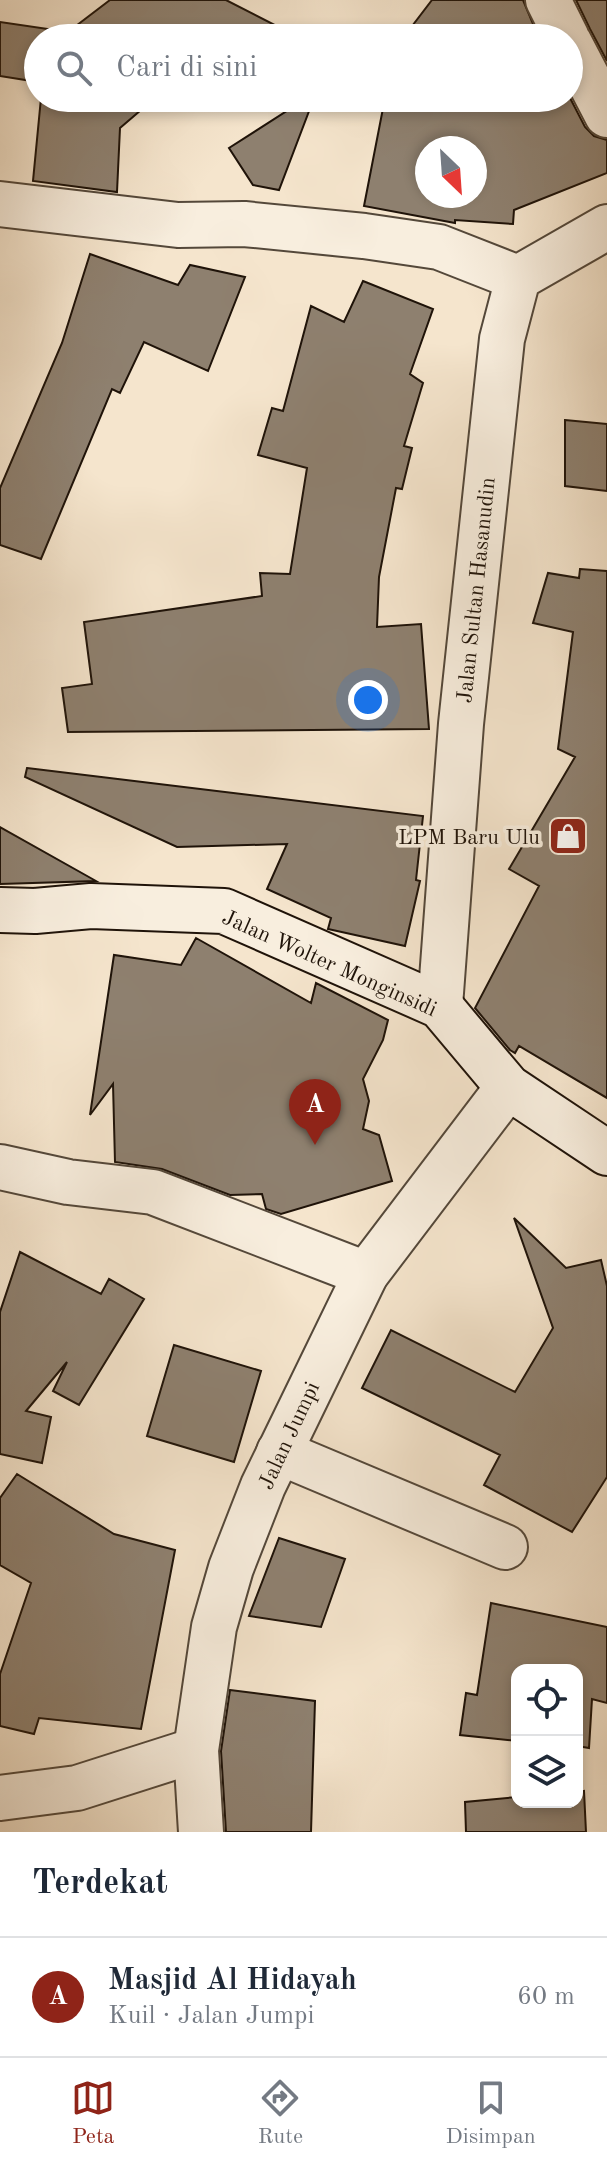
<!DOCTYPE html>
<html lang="id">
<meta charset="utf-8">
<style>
body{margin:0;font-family:"Old Standard TT",serif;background:#f2f2f3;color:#1f2937}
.controls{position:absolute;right:24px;bottom:24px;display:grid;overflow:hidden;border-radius:16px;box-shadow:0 4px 12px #0003}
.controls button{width:72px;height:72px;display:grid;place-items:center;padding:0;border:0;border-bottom:2px solid #e0e1e3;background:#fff;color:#1f2937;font:40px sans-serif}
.compass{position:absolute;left:415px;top:136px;width:72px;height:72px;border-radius:50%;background:#fff;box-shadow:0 4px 12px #0003;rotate:155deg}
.you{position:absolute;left:368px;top:700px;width:28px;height:28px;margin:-20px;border:6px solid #fff;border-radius:50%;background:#1a73e8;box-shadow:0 0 0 12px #1a73e833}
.badge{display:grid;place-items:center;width:52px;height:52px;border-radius:50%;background:#8f2418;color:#fff;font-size:26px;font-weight:700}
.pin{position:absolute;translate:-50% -66px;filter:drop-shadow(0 2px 4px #0008)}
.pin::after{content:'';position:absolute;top:42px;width:28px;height:24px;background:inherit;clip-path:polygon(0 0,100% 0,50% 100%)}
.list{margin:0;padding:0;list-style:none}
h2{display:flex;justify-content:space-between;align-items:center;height:104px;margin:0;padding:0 32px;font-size:34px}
h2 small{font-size:26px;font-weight:400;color:#747a83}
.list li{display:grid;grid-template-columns:52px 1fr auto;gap:24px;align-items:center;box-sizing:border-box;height:120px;padding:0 32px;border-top:2px solid #e0e1e3}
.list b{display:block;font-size:30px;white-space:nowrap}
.list p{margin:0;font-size:26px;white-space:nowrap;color:#747a83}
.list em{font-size:26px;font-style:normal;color:#747a83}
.icon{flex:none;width:44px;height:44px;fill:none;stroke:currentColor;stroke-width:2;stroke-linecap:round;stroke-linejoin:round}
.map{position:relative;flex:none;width:607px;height:1832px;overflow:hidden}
.search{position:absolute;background:#fff;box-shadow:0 4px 12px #0003;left:24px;right:24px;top:24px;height:88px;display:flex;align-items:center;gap:20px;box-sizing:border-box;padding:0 28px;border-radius:44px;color:#747a83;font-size:30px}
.sheet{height:224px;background:#fff}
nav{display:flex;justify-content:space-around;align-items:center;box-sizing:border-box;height:112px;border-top:2px solid #e0e1e3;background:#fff;font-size:22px;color:#747a83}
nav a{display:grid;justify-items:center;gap:4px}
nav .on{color:#8f2418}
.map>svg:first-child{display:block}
.building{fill:#8e806f;stroke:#1f1309;stroke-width:2;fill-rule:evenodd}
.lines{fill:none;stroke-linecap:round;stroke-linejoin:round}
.minor-casing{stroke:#54483a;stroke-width:48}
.tertiary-casing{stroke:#54483a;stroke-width:48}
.secondary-casing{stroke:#1f1309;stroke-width:48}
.minor{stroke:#f8eede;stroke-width:44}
.tertiary{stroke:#f8eede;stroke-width:44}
.secondary{stroke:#f8eede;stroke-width:44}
.labels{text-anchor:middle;stroke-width:7;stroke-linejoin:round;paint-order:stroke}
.street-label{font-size:22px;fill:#1f1309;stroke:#f8eede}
.poi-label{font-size:22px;fill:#1f1309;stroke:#f8eede;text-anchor:end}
</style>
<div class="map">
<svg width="607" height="1832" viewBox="0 0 607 1832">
<rect width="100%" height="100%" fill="#f5e5cd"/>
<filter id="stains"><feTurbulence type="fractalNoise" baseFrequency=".0025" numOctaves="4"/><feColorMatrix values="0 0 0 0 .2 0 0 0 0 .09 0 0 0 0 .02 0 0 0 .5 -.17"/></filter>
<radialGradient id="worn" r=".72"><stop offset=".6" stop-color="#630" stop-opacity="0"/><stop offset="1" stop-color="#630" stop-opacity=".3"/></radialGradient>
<path class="building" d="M 110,0 L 226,0 L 300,38 L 38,38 L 38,82 L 0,76 L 0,22 L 68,32 Z
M 432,0 L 523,0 L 539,38 L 403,38 Z
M 576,0 L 607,0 L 607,61 L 590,29 Z
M 569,96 L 585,127 L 594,136 L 607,140 L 607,173 L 514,210 L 513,224 L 455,220 L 455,223 L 364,206 L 385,98 ZM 427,148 L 475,148 L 475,196 L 427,196 Z
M 41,98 L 155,98 L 120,128 L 117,192 L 33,181 Z
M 307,98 L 314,98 L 279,190 L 253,185 L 229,148 Z
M 90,254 L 178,285 L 190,265 L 245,277 L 208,371 L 144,342 L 120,393 L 112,389 L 41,559 L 0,545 L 0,488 L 62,343 Z
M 363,281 L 433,309 L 410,374 L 423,383 L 404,446 L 412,448 L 402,489 L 396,488 L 379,577 L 377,627 L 421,624 L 429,729 L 68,732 L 62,688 L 92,684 L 84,622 L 262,596 L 260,573 L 290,574 L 307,468 L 258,455 L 272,408 L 283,411 L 311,306 L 344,322 Z
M 565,420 L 607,424 L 607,491 L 565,486 Z
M 580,569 L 607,571 L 607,1098 L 519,1046 L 515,1053 L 510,1050 L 475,1008 L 539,886 L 509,869 L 575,757 L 558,749 L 573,632 L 533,623 L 548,573 L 579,578 Z
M 27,768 L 423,816 L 416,880 L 420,881 L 405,946 L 328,929 L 331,918 L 267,889 L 287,844 L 177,847 L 25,777 Z
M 0,827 L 96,881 L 0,884 Z
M 196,938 L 311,1003 L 316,983 L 388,1020 L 383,1040 L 363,1079 L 369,1101 L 363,1129 L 379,1135 L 392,1181 L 281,1214 L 266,1209 L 262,1194 L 230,1195 L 162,1169 L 115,1162 L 113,1084 L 90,1115 L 114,955 L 181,965 Z
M 514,1218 L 566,1268 L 601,1260 L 607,1286 L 607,1477 L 572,1532 L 484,1485 L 500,1455 L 362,1388 L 391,1330 L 515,1392 L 553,1328 Z
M 20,1252 L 101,1294 L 109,1279 L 144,1299 L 79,1405 L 53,1391 L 67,1362 L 26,1411 L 51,1417 L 42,1463 L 0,1454 L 0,1312 Z
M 174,1345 L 261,1371 L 234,1462 L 147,1436 Z
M 17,1474 L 114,1534 L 175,1550 L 141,1729 L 39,1718 L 34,1734 L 0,1726 L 0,1674 L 31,1583 L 0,1565 L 0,1498 Z
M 279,1538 L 345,1559 L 321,1627 L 249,1616 Z
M 491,1603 L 607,1627 L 607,1703 L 592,1699 L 589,1748 L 577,1746 L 577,1670 L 517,1670 L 517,1741 L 460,1735 L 466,1693 L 477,1695 Z
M 230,1690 L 315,1701 L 311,1832 L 226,1832 L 221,1751 Z
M 584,1791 L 586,1832 L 466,1832 L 465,1802 L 517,1797 L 517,1802 L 577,1802 L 577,1792 Z"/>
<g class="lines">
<defs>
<path id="minor" d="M 548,0 L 567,38
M 569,42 L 607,115
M 0,204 L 178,225 L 244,224 L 364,236 L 439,247 L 518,278
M 440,1006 L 461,724 L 502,339 L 518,278 L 607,227
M 0,1167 L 68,1182 L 153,1192 L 366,1274
M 279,1452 L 505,1547
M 0,1798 L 77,1788 L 196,1750"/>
<path id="tertiary" d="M 201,1832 L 196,1750 L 214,1627 L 231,1568 L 263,1486 L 366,1274 L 508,1087"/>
<path id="secondary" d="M 0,910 L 35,911 L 91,906 L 224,911 L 440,1006 L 508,1087 L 607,1153"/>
</defs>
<use href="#minor" class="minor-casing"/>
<use href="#tertiary" class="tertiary-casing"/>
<use href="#secondary" class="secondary-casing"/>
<use href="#minor" class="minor"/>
<use href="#tertiary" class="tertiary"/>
<use href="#secondary" class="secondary"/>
</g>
<defs>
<symbol id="shop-square" viewBox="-11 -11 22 22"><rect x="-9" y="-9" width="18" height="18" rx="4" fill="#8f2418" stroke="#f8eede"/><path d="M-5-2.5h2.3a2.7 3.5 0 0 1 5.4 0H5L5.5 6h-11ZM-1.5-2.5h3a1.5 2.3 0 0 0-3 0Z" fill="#fff"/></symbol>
</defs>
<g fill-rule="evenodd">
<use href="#shop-square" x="546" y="814" width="44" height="44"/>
</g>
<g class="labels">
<g class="street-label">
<text transform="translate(475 590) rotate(-84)" y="8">Jalan Sultan Hasanudin</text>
<text transform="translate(330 962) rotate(24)" y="8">Jalan Wolter Monginsidi</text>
<text transform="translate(288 1435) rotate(-65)" y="8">Jalan Jumpi</text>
</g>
<g class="poi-label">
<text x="540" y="844">LPM Baru Ulu</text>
</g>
</g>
<rect width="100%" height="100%" filter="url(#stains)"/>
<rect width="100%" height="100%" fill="url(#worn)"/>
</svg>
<div class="controls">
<button><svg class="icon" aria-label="locate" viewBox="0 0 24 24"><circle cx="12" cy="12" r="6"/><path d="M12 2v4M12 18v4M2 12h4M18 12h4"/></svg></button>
<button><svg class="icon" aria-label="layers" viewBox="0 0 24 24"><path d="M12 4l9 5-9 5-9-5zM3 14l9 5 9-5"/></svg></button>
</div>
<svg class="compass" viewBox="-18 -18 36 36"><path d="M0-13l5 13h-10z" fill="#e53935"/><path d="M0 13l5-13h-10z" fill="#747a83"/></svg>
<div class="you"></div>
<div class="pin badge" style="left:315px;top:1145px">A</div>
<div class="search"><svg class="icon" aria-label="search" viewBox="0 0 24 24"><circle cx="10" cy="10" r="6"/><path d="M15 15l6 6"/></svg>Cari di sini</div>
</div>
<section class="sheet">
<h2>Terdekat<small></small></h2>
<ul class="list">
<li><span class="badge">A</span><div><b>Masjid Al Hidayah</b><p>Kuil · Jalan Jumpi</p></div><em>60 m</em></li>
</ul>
</section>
<nav>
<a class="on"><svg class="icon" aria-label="map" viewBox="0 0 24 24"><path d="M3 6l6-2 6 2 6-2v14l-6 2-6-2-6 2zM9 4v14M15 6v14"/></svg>Peta</a>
<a><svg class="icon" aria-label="directions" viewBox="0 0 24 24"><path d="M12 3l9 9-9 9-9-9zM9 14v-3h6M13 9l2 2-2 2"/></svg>Rute</a>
<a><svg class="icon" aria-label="saved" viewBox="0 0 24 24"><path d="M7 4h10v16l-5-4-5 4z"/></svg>Disimpan</a>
</nav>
